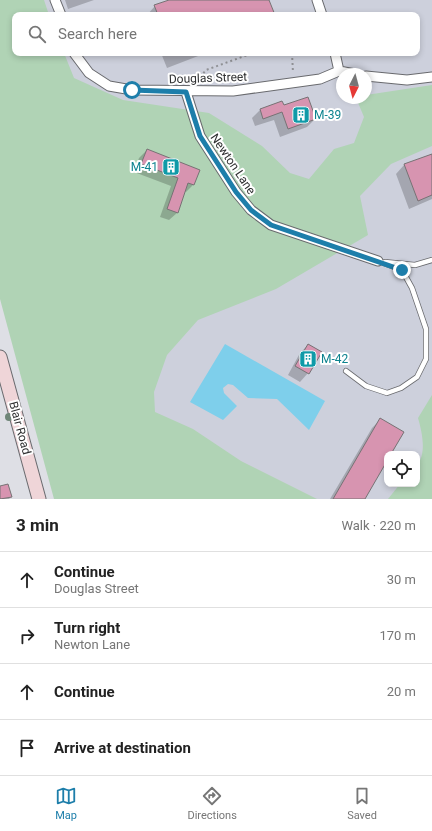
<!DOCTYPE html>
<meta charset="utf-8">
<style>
body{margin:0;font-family:Roboto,sans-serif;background:#f6f6f6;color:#222}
.controls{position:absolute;right:12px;bottom:12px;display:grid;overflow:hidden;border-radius:8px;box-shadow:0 2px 6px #0003}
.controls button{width:36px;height:36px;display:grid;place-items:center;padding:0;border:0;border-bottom:1px solid #e0e0e0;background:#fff;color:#222;font:20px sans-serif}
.compass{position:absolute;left:336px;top:68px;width:36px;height:36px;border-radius:50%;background:#fff;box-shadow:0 2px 6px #0003;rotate:186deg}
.stop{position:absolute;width:12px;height:12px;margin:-9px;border:3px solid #1d7eaa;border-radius:50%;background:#fff}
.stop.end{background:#1d7eaa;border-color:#fff;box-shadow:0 1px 4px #0008}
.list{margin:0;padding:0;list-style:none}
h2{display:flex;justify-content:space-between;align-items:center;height:52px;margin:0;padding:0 16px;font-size:17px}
h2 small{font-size:13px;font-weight:400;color:#767676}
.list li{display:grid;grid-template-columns:26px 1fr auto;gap:12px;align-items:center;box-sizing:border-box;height:56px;padding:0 16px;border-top:1px solid #e0e0e0}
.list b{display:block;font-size:15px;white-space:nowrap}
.list p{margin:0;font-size:13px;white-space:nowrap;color:#767676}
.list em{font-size:13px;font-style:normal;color:#767676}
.icon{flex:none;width:22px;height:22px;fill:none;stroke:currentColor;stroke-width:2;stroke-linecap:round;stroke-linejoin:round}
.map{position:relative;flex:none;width:432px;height:499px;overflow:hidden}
.search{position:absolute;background:#fff;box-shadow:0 2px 6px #0003;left:12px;right:12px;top:12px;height:44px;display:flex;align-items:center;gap:10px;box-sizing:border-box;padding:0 14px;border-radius:8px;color:#767676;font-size:15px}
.sheet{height:276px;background:#fff}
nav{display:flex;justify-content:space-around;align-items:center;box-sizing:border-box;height:56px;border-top:1px solid #e0e0e0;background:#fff;font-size:11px;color:#767676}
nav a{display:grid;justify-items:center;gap:2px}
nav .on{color:#1d7eaa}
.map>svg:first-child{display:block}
.built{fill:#cdd0dc;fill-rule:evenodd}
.green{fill:#b0d3b5}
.water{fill:#7ecfeb}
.shadow{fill:#0003}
.building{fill:#d794b0;stroke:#777274}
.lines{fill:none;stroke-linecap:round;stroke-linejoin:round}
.lane-casing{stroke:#696a6e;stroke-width:6}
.street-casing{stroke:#696a6e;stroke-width:11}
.secondary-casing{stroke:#696a6e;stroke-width:15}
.path{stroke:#909195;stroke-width:2;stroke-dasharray:2 3;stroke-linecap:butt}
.lane{stroke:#fff;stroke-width:4.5}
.street{stroke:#fff;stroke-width:9}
.secondary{stroke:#efd5d8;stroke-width:13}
.tree{fill:#6f8678}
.route{stroke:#1d7eaa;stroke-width:5}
.labels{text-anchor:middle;stroke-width:4;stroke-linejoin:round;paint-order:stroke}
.street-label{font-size:12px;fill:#2e2f30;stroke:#fff}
.culture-label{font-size:12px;fill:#0d838f;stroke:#fff;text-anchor:start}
</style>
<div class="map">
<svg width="432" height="499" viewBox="0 0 432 499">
<rect width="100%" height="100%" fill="#dedfe5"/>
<path class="built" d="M 0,0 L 432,0 L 432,499 L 61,499 ZM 15,15 L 417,15 L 417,53 L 15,53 ZM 342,74 L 366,74 L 366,98 L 342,98 ZM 387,454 L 417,454 L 417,484 L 387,484 Z"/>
<path class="green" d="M 0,0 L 44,0 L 49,15 L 15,15 L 15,53 L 64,53 L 74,78 L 123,100 L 209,113 L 262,146 L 290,173 L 309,179 L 334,149 L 354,143 L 364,117 L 356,98 L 366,98 L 366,95 L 432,85 L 432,146 L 391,164 L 360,196 L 368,235 L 276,289 L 198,320 L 167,355 L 154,392 L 155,412 L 193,429 L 241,461 L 317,499 L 54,499 L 0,299 Z
M 432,395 L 432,499 L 388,499 L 400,484 L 417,484 L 417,465 C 427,453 422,432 418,418 Z"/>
<path class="water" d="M 225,344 L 325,401 L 309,430 L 277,399 L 248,398 L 233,385 L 228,384 L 223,388 L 224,393 L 237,406 L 223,420 L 190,402 Z"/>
<path class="shadow" d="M 65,0 L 94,0 L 68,9 Z
M 172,0 L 268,0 L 274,15 L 147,15 L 155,6 Z
M 161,53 L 206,53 L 167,68 Z
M 283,107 L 315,119 L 307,127 L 280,137 L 274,120 L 255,126 L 252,118 L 260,110 Z
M 147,150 L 194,184 L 186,192 L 184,191 L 177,213 L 169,220 L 160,217 L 171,186 L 134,172 L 139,158 Z
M 432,155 L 432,199 L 409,209 L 396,174 L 404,165 Z
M 308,345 L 308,373 L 300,382 L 288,375 L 300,353 Z
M 380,420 L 390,454 L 387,454 L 387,459 L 364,499 L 330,499 L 372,428 Z
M 0,487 L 11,497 L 9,499 L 0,499 Z"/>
<path class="building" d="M 169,0 L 269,0 L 275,15 L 158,15 L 154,5 Z
M 308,97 L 316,119 L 288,129 L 282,112 L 263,119 L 260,109 L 282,101 L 284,105 Z
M 147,149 L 200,170 L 194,185 L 188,183 L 178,213 L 167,209 L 178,178 L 141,164 Z
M 432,154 L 432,195 L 418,201 L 404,164 Z
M 308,344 L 322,352 L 309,374 L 295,366 Z
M 380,418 L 404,432 L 391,454 L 387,454 L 387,461 L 365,499 L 333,499 Z
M 8,484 L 12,497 L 0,499 L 0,486 Z"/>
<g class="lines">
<defs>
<path id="lane" d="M 385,262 L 415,265 L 432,260
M 346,371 L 366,386 L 387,393 L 401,388 L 417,377 L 426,359 L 426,329 L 412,288 L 402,270 L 378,261"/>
<path id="street" d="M 55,0 L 61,15
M 317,0 L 322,15
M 74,53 L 89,73 L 109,86 L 132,90 L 233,91 L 320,79 L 339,71 L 355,74
M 335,53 L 339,71
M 366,76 L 407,80 L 432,77
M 186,92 L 200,136 L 236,192 L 251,210 L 271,225 L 378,261"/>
<path id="secondary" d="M 0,357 L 39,499"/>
</defs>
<use href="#lane" class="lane-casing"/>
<use href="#street" class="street-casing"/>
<use href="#secondary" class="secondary-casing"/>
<path class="path" d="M 292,53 L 293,73
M 197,81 L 206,70 L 253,53"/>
<use href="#lane" class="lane"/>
<use href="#street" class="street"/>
<use href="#secondary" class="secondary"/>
</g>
<circle class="tree" cx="9" cy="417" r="4"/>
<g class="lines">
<path class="route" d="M 132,90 L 186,92 L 200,136 L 236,192 L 251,210 L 271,225 L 402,270"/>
</g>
<defs>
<symbol id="building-square" viewBox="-11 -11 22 22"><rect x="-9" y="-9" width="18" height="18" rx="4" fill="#0f9aa8" stroke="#fff"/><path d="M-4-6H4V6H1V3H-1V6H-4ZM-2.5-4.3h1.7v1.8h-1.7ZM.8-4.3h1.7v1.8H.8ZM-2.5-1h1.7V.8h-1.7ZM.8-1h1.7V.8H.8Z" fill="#fff"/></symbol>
</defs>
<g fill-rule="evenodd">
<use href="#building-square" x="291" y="105" width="20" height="20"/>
<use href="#building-square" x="161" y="157" width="20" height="20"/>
<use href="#building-square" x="298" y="349" width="20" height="20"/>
</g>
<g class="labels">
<g class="street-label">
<text transform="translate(208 78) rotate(-2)" y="4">Douglas Street</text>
<text transform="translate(233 164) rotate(56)" y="4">Newton Lane</text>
<text transform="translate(20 428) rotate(75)" y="4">Blair Road</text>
</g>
<g class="culture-label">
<text x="314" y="119">M-39</text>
<text x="158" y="171" text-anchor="end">M-41</text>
<text x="321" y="363">M-42</text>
</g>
</g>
</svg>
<div class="controls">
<button><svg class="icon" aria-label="locate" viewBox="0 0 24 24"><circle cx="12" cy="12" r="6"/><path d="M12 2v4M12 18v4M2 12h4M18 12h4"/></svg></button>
</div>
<svg class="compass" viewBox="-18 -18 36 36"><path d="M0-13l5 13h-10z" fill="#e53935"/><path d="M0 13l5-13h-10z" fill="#767676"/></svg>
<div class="stop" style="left:132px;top:90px"></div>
<div class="stop end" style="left:402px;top:270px"></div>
<div class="search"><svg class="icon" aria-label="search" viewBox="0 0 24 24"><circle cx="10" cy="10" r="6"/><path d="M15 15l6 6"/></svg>Search here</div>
</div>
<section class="sheet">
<h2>3 min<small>Walk · 220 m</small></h2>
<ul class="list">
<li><svg class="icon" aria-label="ahead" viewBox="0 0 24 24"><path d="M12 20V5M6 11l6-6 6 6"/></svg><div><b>Continue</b><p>Douglas Street</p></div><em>30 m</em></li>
<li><svg class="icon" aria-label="right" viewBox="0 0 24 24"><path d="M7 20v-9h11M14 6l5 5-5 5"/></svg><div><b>Turn right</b><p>Newton Lane</p></div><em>170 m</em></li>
<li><svg class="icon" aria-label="ahead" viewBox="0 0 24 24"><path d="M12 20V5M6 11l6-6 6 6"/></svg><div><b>Continue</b></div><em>20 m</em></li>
<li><svg class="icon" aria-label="arrive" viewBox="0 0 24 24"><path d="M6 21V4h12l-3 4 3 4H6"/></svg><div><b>Arrive at destination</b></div></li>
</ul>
</section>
<nav>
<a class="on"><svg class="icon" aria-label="map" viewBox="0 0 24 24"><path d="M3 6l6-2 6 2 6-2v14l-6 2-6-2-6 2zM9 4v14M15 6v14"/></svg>Map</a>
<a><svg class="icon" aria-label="directions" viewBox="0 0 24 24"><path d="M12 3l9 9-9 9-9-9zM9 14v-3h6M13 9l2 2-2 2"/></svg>Directions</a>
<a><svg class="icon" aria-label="saved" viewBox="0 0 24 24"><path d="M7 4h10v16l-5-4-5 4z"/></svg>Saved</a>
</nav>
